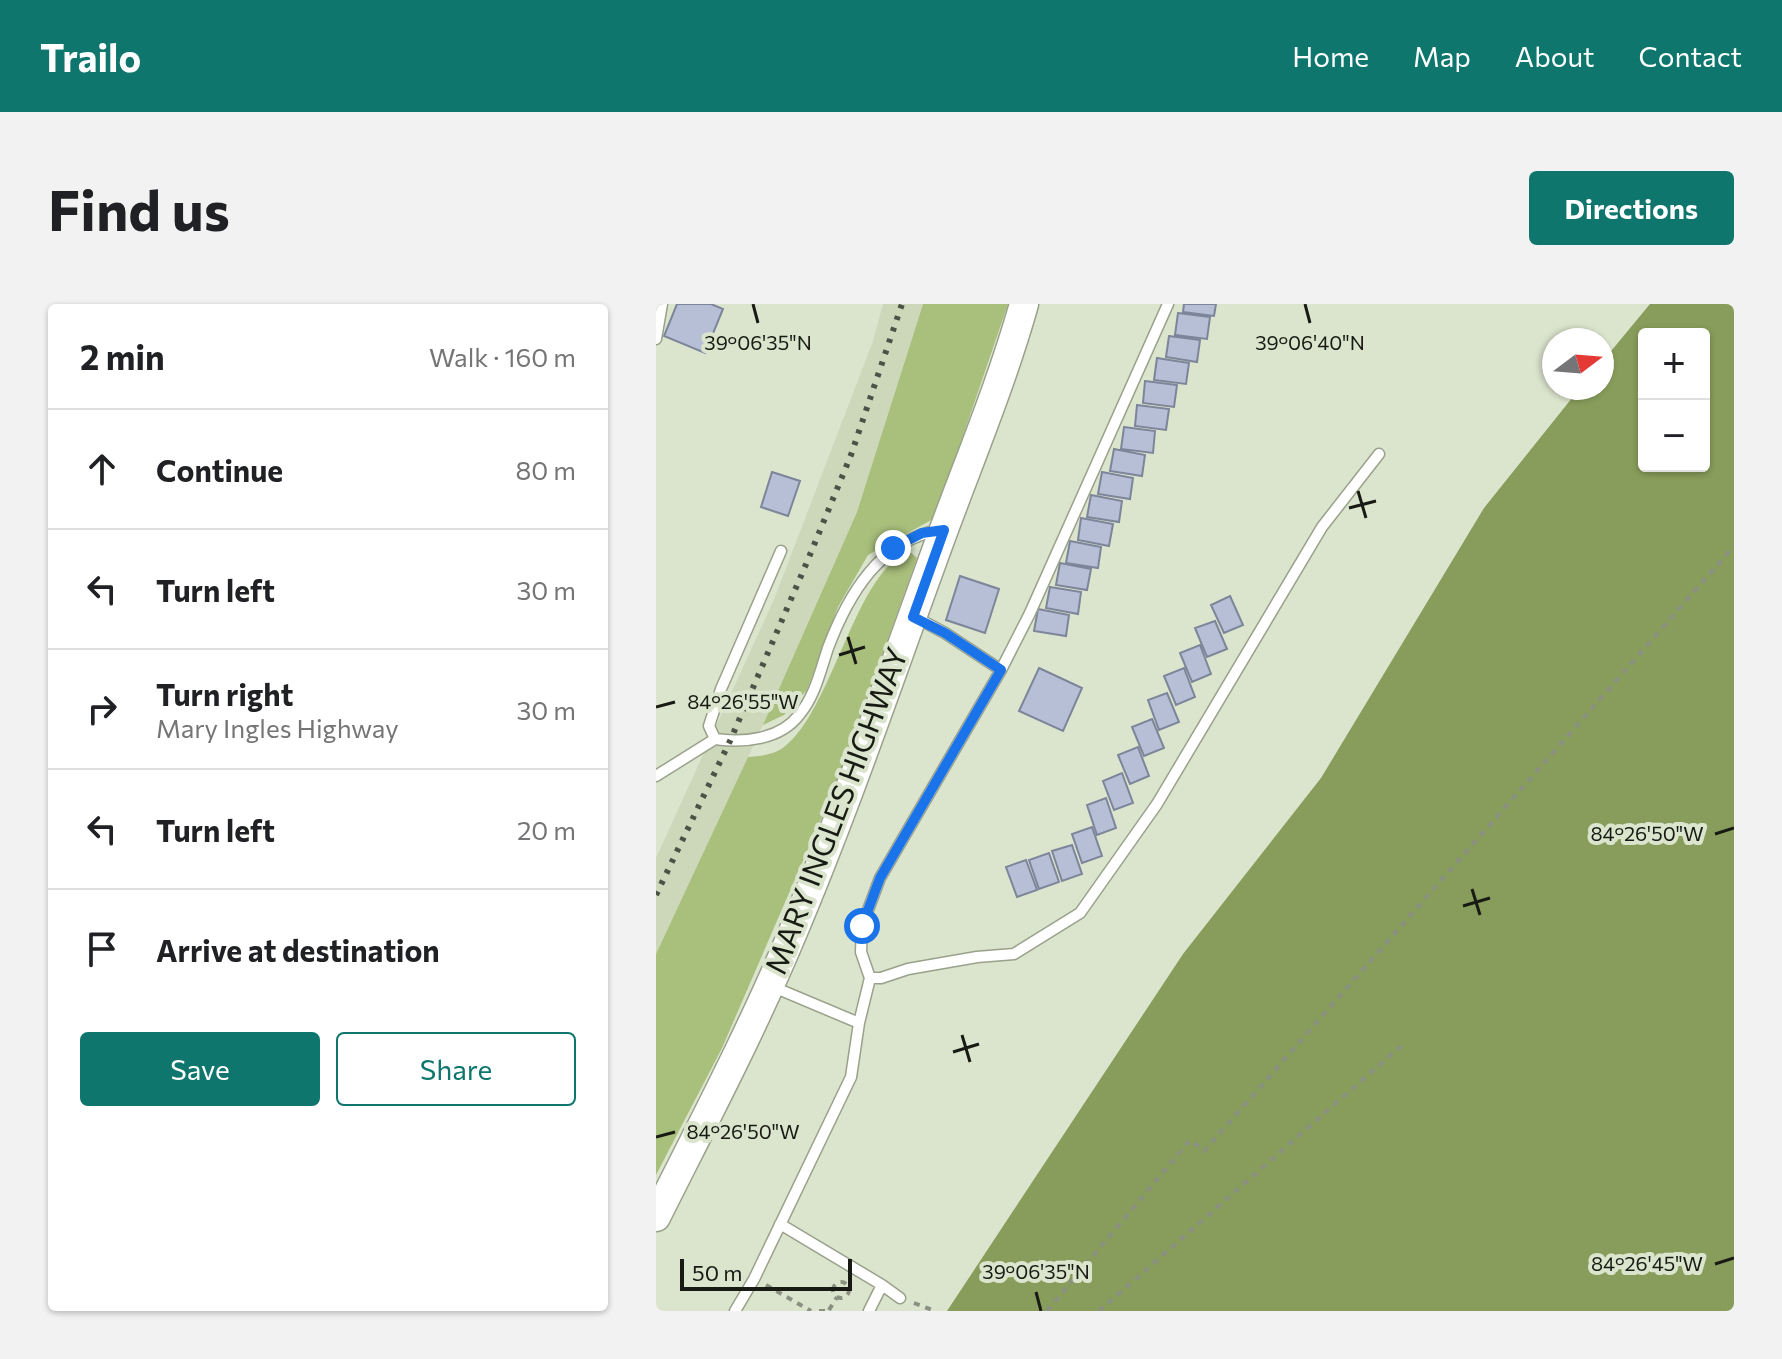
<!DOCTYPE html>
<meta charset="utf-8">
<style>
body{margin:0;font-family:Commissioner,sans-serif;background:#f2f2f2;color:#202124}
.controls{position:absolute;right:24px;top:24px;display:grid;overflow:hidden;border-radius:8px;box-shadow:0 2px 6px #0004}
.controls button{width:72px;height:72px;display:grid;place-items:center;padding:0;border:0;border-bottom:2px solid #e0e0e0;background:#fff;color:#202124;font:40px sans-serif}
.compass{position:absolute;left:886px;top:24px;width:72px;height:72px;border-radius:50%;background:#fff;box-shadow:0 2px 6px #0004;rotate:74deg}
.scale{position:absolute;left:24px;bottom:20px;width:172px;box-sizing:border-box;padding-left:8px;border:4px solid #181b13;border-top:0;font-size:22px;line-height:28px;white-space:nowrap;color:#181b13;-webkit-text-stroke:6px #dbe4cd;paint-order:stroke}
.stop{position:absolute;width:24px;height:24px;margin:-18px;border:6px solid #1a73e8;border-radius:50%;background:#fff}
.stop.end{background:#1a73e8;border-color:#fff;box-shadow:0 2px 8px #0008}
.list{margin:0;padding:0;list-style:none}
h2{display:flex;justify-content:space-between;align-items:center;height:104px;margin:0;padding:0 32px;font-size:34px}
h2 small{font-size:26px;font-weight:400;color:#757577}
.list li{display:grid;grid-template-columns:52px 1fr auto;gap:24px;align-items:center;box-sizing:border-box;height:120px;padding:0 32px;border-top:2px solid #e0e0e0}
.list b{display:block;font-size:30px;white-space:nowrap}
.list p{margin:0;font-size:26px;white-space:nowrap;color:#757577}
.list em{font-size:26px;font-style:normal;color:#757577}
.actions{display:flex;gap:16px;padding:24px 32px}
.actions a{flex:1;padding:18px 0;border:2px solid #0f766e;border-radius:8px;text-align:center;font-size:28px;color:#0f766e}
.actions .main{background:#0f766e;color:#fff}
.icon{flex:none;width:44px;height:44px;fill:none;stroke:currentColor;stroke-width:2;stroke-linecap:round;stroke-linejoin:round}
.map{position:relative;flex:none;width:1078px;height:1007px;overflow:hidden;border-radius:8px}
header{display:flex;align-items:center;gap:48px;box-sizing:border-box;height:112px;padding:0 40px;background:#0f766e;color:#fff}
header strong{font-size:38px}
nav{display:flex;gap:44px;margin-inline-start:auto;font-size:28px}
.intro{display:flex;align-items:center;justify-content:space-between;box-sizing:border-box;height:192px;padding:0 48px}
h1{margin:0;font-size:56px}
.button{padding:20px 36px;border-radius:8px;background:#0f766e;color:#fff;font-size:28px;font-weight:700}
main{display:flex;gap:48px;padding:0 48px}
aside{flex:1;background:#fff;border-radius:8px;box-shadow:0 2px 6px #0004}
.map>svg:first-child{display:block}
.built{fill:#cdd8bb}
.green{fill:#a9bf7c}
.water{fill:#889d5b;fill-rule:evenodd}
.building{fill:#b6bfd5;stroke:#7d859a;stroke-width:2}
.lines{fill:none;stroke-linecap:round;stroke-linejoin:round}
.lane-casing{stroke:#99a18b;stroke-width:13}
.secondary-casing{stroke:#99a18b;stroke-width:31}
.path{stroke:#8a9180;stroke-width:4;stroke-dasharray:6 6;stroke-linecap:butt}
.lane{stroke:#fff;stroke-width:10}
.secondary{stroke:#fff;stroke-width:28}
.rail{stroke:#4d5246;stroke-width:6;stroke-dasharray:4 8;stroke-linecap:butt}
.route{stroke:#1a73e8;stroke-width:10}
.ticks{fill:none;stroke:#181b13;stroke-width:3}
.labels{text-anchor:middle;stroke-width:8;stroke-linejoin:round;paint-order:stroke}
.street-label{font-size:30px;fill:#181b13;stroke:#dbe4cd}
.ticks-label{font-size:20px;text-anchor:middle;fill:#181b13;stroke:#dbe4cd;stroke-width:8;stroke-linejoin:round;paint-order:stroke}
</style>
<header>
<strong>Trailo</strong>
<nav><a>Home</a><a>Map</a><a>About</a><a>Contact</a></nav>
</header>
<div class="intro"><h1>Find us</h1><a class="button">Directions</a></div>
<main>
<aside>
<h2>2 min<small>Walk · 160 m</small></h2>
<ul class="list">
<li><svg class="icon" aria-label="ahead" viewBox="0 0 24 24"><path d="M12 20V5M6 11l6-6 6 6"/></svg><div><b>Continue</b></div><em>80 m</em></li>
<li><svg class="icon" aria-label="left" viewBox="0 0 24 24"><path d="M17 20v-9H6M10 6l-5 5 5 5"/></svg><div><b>Turn left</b></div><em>30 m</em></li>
<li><svg class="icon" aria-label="right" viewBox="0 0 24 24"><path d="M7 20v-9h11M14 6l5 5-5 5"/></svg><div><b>Turn right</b><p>Mary Ingles Highway</p></div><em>30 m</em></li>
<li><svg class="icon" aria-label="left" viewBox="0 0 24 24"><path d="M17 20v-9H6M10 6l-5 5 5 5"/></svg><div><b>Turn left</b></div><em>20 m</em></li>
<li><svg class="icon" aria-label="arrive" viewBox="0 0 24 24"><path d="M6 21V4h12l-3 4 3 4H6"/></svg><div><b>Arrive at destination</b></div></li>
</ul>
<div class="actions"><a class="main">Save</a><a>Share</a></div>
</aside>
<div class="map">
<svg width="1078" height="1007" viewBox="0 0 1078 1007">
<rect width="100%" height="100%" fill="#dbe4cd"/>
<path class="built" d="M 227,0 L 267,0 L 201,208 L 107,421 L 0,650 L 0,554 L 119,293 L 217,37 Z"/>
<path class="green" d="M 267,0 L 352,0 L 279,214 L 212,251 L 182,303 L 151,386 L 128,411 L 107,421 L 201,208 Z
M 254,248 L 261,254 L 178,485 L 66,744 L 0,871 L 0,650 L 92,453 C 104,452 118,451 128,443 C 177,406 200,264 254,248 Z"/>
<path class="water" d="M 994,0 L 1078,0 L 1078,1007 L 291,1007 L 527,650 L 665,474 L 828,204 L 924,84 L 946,84 L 946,58 ZM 988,30 L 1048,30 L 1048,162 L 988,162 Z"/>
<path class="building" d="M 21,0 L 55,0 L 67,5 L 49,49 L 8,32 Z
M 528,0 L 560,0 L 558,12 L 527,8 Z
M 522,9 L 554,13 L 551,35 L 519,31 Z
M 513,32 L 544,36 L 541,58 L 510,53 Z
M 501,54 L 533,59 L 530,80 L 498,76 Z
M 489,77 L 521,81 L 518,103 L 487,99 Z
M 481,101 L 513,105 L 510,126 L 479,122 Z
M 468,123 L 499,127 L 497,149 L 465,145 Z
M 458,145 L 489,151 L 486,172 L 454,167 Z
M 116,168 L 144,177 L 132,212 L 105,203 Z
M 446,168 L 477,174 L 474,195 L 442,190 Z
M 435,191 L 466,197 L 463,218 L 431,213 Z
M 425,214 L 457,220 L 453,242 L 422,236 Z
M 414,237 L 445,243 L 442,264 L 410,259 Z
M 404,259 L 435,265 L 431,286 L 400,281 Z
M 304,272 L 343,285 L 329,329 L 290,316 Z
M 394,283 L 425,288 L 422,310 L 390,304 Z
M 574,292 L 587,321 L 568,329 L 555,301 Z
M 382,305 L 413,311 L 410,332 L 378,327 Z
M 559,317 L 571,345 L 551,353 L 539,324 Z
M 544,341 L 555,370 L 536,378 L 524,349 Z
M 383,364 L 426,384 L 407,427 L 363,407 Z
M 528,364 L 539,393 L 520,401 L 508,372 Z
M 511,389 L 523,418 L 503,426 L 492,396 Z
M 496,415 L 508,444 L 488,452 L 476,423 Z
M 482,443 L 493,472 L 474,480 L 462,451 Z
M 466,469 L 477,499 L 458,506 L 447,477 Z
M 450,494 L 460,524 L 441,531 L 431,501 Z
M 436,523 L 446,552 L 426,559 L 416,530 Z
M 416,541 L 426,570 L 406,577 L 396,547 Z
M 393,549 L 403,578 L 383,585 L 373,556 Z
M 370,556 L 381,586 L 361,593 L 350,563 Z"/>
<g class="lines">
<defs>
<path id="lane" d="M 512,0 L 374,309 L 345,366 L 224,574 L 206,622 L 205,648 L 214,674 L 225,674 L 252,665 L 321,653 L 358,650 L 424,609 L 501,500 L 666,223 L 723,150
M 0,35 L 6,0
M 259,313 L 289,329 L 345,366
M 59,435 C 87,439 124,436 143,411 C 159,392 164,368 172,344 C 192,291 224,236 284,226
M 0,472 L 59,435 L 53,422 L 65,385 L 125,247
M 203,719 L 214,674
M 124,920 L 226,981 L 244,994
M 79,1007 L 98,975 L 195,773 L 203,719 L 115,682
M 213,1007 L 226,981"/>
<path id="secondary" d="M 0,913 C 46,821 94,730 134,635 C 191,501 237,364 287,228 C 315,152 346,78 368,0"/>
</defs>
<use href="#lane" class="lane-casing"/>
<use href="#secondary" class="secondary-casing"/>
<path class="path" d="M177 986a8 8 0 1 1 16 0a8 8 0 1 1-16 0Z
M 110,981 L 155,1007
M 258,999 L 279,1007
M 173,1006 L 181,993
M 163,1007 L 174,1007
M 391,1007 L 534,836 L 548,847 L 1078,242
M 443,1007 L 745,742"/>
<use href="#lane" class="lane"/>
<use href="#secondary" class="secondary"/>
<path class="rail" d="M 0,591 L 74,437 L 151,258 L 195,151 L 246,0"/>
</g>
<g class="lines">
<path class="route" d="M 206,622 L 224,574 L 345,366 L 289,329 L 257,313 L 288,226 L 266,229 L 237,244"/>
</g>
<path class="ticks" d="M 97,0 L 102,19M 649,0 L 654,19M 702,187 L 710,214M 693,204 L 720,197M 192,333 L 200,360M 183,351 L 209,343M 0,403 L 19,398M 1059,530 L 1078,524M 816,585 L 824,611M 807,602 L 834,594M 306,731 L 314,758M 297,748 L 323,740M 0,833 L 19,828M 1059,960 L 1078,954M 380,988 L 385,1007"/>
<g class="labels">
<g class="street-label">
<text transform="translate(181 507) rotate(-69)" y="10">MARY INGLES HIGHWAY</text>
</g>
</g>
<g class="ticks-label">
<text x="102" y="46">39°06'35"N</text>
<text x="654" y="46">39°06'40"N</text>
<text x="87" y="405">84°26'55"W</text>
<text x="991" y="537">84°26'50"W</text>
<text x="87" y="835">84°26'50"W</text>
<text x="991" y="967">84°26'45"W</text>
<text x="380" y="975">39°06'35"N</text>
</g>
</svg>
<div class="controls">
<button>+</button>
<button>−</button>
</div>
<svg class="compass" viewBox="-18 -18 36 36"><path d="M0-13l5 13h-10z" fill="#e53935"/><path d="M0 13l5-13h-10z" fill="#757577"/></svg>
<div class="scale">50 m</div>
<div class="stop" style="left:206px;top:622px"></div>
<div class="stop end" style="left:237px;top:244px"></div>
</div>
</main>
